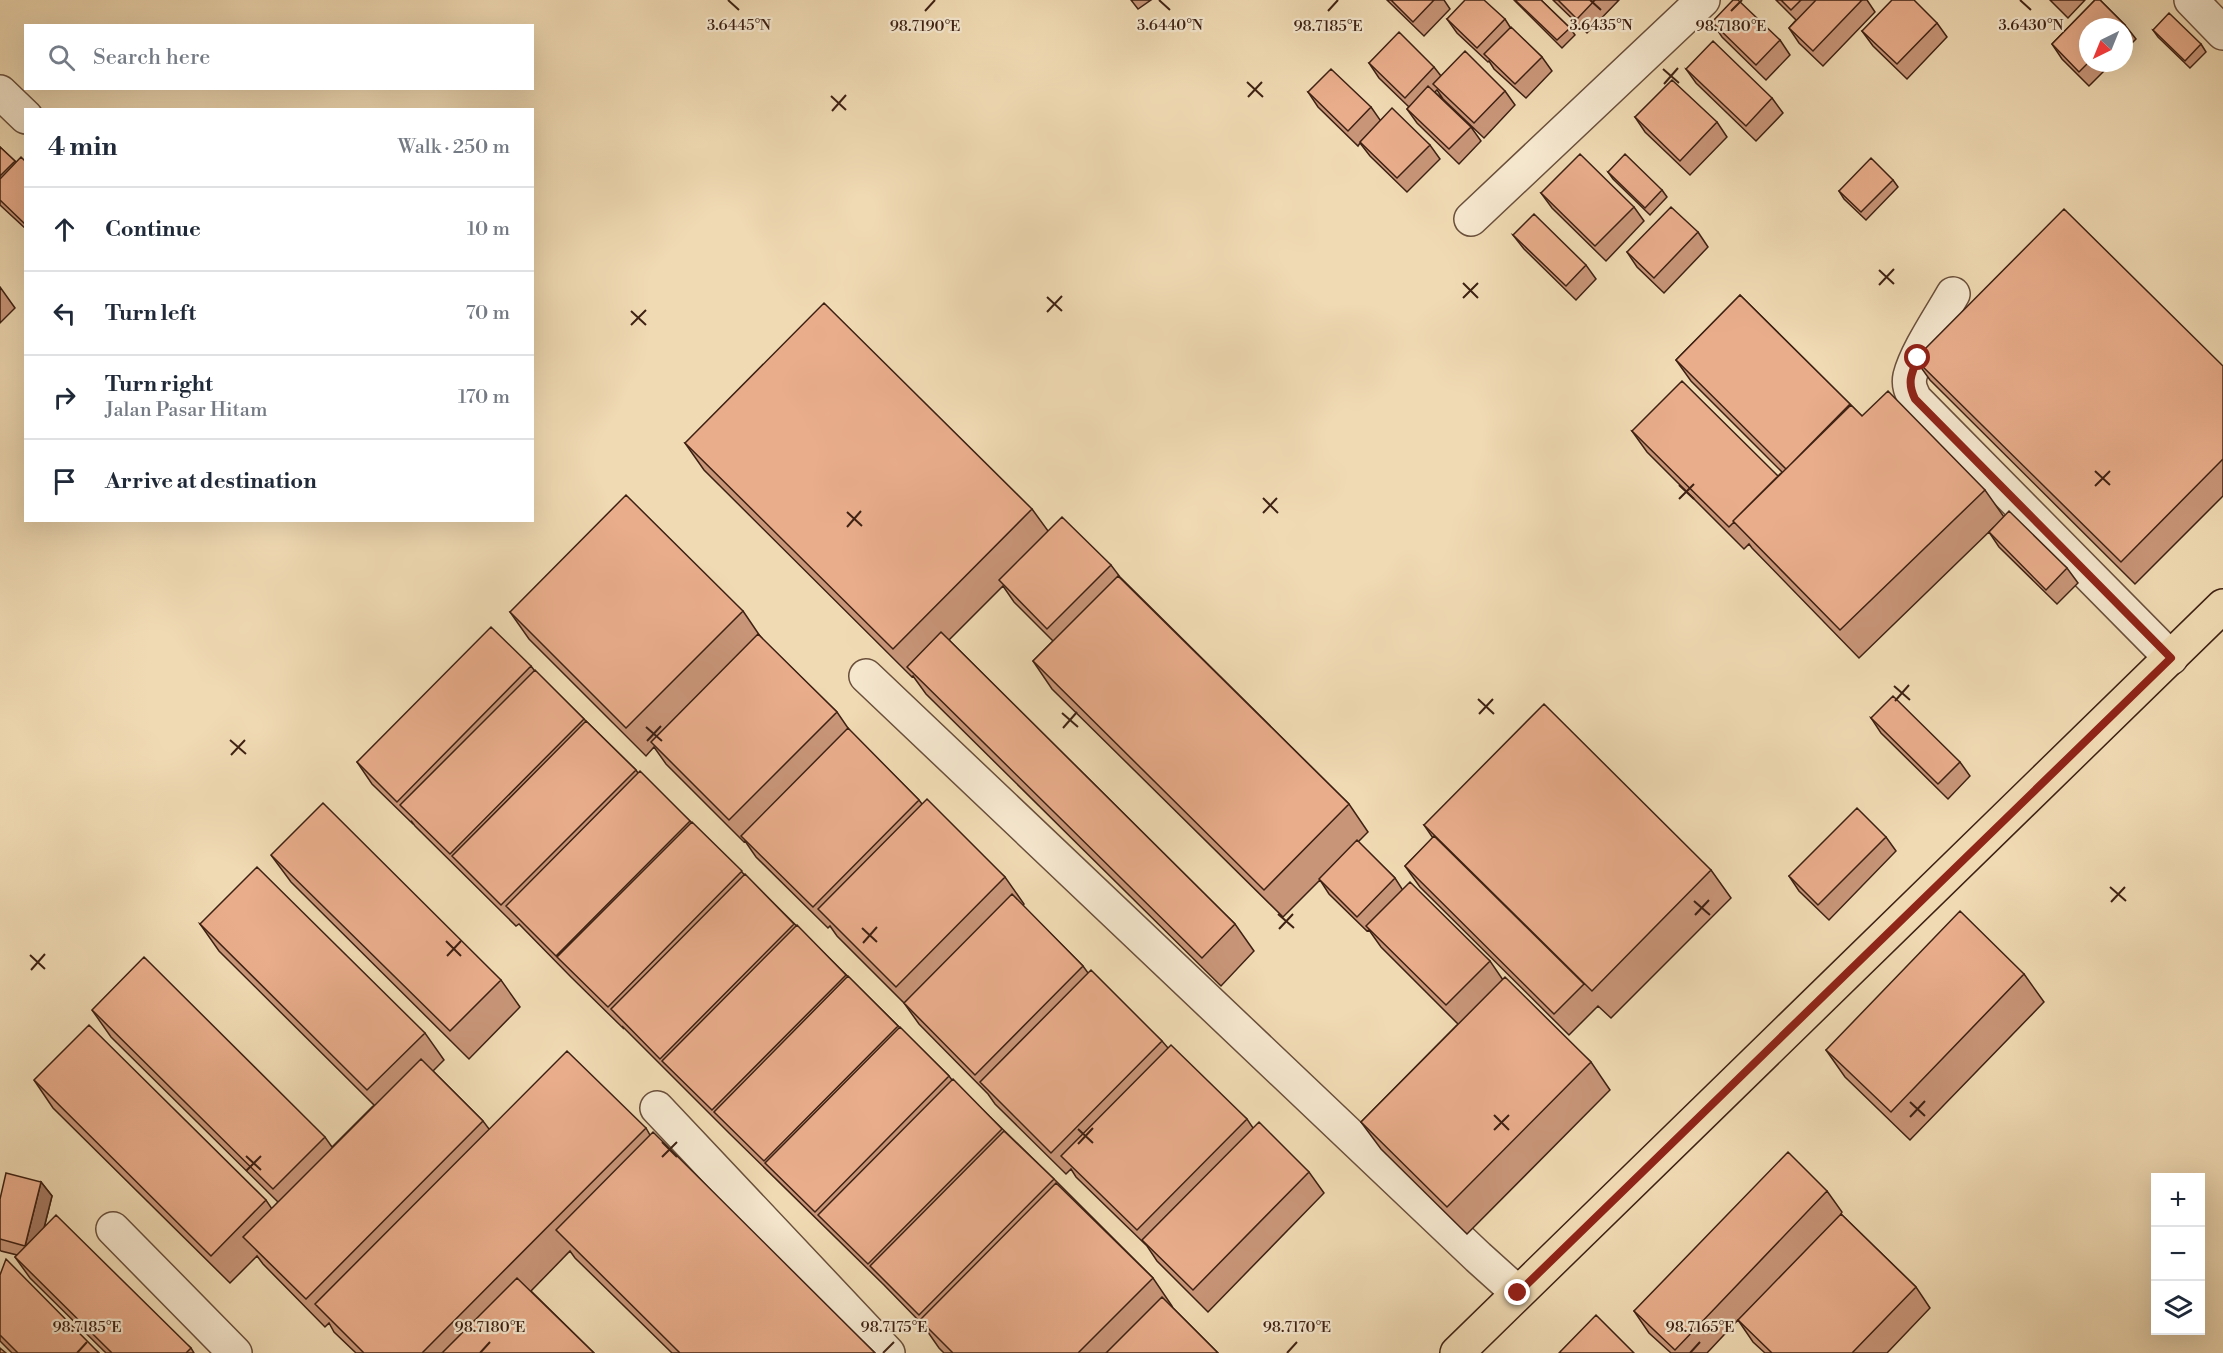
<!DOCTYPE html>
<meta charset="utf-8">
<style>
body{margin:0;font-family:"Libre Bodoni",serif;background:#f6f6f7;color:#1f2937}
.controls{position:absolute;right:18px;bottom:18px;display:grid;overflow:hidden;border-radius:0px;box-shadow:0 6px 24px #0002}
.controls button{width:54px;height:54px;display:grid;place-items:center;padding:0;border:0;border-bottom:2px solid #e0e1e3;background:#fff;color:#1f2937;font:30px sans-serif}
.compass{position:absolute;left:2079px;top:18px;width:54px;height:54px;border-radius:50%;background:#fff;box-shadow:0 6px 24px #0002;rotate:223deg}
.stop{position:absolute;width:18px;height:18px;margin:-14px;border:4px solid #8f2418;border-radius:50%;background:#fff}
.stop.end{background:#8f2418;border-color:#fff;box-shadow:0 2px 6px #0008}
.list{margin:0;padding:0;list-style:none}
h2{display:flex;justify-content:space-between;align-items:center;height:78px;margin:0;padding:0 24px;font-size:26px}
h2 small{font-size:20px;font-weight:400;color:#747a83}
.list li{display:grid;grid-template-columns:39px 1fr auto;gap:18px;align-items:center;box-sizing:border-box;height:84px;padding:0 24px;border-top:2px solid #e0e1e3}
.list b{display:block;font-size:22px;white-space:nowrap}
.list p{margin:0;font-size:20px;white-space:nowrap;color:#747a83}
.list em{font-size:20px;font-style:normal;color:#747a83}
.icon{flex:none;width:33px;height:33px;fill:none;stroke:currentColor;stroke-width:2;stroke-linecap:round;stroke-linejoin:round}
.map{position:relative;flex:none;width:2223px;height:1353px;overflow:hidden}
.search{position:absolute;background:#fff;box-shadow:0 6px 24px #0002;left:24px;top:24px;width:510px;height:66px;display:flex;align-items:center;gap:15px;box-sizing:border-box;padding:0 21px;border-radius:0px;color:#747a83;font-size:22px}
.panel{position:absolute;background:#fff;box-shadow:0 6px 24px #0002;left:24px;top:108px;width:510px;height:414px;border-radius:0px}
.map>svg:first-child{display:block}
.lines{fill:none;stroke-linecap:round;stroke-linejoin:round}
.minor-casing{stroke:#6a4f3b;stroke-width:36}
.major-casing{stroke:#3e2113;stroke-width:36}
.minor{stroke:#f5e7ce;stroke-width:33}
.major{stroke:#f0dab3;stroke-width:33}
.wall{fill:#c89578;stroke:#3e2113;stroke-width:1.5}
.shaded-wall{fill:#a37961;stroke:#3e2113;stroke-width:1.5}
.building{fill:#e9ad8b;stroke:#3e2113;stroke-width:1.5}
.route{stroke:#8f2418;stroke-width:8}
.ticks{fill:none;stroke:#3e2113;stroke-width:2}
.ticks-label{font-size:15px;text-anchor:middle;fill:#3e2113;stroke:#f5e7ce;stroke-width:4.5;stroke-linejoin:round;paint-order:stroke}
</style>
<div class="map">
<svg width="2223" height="1353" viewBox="0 0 2223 1353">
<rect width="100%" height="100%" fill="#f0dab3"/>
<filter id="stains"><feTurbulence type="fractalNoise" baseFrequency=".00333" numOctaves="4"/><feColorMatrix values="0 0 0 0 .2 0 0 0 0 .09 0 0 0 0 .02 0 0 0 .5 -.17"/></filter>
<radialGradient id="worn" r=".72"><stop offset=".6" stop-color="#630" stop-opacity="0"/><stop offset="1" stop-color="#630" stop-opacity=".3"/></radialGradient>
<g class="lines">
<defs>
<path id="minor" d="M 2191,0 L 2223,33
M 0,92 L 26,117
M 1471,219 L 1703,0
M 1953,294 C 1940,317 1916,352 1910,376 C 1908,385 1911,391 1915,399 L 2171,658
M 866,676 L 1478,1257 L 1518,1293
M 657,1108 L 888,1353
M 113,1229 L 235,1353"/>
<path id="major" d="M 1457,1353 L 2223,606"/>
</defs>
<use href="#minor" class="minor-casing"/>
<use href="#major" class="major-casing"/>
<use href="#minor" class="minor"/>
<use href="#major" class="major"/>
</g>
<path class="wall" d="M 1131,0 L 1151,0 L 1138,9 Z
M 1387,0 L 1444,0 L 1450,9 L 1424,36 Z
M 1514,0 L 1541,0 L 1570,28 L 1575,35 L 1562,48 Z
M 1553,0 L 1619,0 L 1587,33 Z
M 1776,0 L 1867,0 L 1875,12 L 1823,66 L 1799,43 L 1789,28 L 1796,20 Z
M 2050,0 L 2085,0 L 2068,18 Z
M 2095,0 L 2100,0 L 2125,25 L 2136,39 L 2124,51 L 2124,27 L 2088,27 L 2088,63 L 2112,63 L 2089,86 L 2062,59 L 2052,44 Z
M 1447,19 L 1505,19 L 1510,27 L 1542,57 L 1552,71 L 1526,98 L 1494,69 L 1489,61 L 1488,62 L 1457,33 Z
M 1712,22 L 1780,40 L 1790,55 L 1766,80 L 1722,37 Z
M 1937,23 L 1947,37 L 1907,79 L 1873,46 L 1862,31 Z
M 2153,30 L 2201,44 L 2206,52 L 2190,68 L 2158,37 Z
M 1369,63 L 1434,67 L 1441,76 L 1505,91 L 1515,105 L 1484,138 L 1443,99 L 1437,90 L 1435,92 L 1471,127 L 1481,141 L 1459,164 L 1417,123 L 1407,109 L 1409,107 L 1379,78 Z
M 1686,69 L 1772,98 L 1783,113 L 1756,141 L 1696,83 Z
M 1308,92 L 1371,107 L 1380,120 L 1430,145 L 1440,159 L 1407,192 L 1370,156 L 1360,143 L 1358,146 L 1318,107 Z
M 1635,117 L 1717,122 L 1727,137 L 1690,175 L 1645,132 Z
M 0,147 L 16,162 L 26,162 L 26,229 L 0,205 Z
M 1608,172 L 1662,190 L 1667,197 L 1650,215 L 1613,179 Z
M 1893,180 L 1898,187 L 1866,220 L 1844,199 L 1839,191 Z
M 1541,193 L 1634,207 L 1644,221 L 1606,261 L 1552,208 Z
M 1698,232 L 1708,247 L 1664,293 L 1637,267 L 1627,252 Z
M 1513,235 L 1586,265 L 1596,279 L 1576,300 L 1524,249 Z
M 0,287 L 15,308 L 0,323 Z
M 1740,295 L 1862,416 L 1985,490 L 2004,517 L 2067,568 L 2078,583 L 2057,604 L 1999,547 L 1989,532 L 1994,527 L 1859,658 L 1752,548 L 1749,544 L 1744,549 L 1647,452 L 1632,431 L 1778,476 L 1782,472 L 1691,381 L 1676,360 Z
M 1915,359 L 2223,366 L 2223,496 L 2135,584 L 1930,380 Z
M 685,443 L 1032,509 L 1048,531 L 1111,565 L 1120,577 L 1349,804 L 1368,832 L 1358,842 L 1395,878 L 1402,889 L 1490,961 L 1503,980 L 1591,1062 L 1610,1090 L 1467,1234 L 1381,1149 L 1361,1122 L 1458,1024 L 1381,947 L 1369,930 L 1367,931 L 1329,894 L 1320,880 L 1283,917 L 1052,689 L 1033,661 L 1053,641 L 1014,602 L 1003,586 L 949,640 L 1235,924 L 1254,951 L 1221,986 L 926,694 L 913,676 L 912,677 L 704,470 Z
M 743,611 L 762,639 L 837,712 L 850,731 L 919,800 L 922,804 L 1005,877 L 1024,904 L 1023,906 L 1083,966 L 1088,973 L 1162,1041 L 1168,1048 L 1247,1119 L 1253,1128 L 1309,1172 L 1324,1193 L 1208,1312 L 1157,1261 L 1147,1246 L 1076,1177 L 1071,1169 L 1066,1174 L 995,1104 L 988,1094 L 919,1024 L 904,1003 L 837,936 L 830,926 L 828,928 L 756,857 L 745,841 L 744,842 L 666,764 L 654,747 L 646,756 L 529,639 L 510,612 Z
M 531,666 L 534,670 L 636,770 L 638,773 L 690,821 L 949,1076 L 952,1080 L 1054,1179 L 1153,1278 L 1172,1306 L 1171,1306 L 1218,1353 L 944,1353 L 939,1348 L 923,1325 L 884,1285 L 729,1133 L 623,1027 L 623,1028 L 571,977 L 519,924 L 516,926 L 415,826 L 412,822 L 412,823 L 372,784 L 357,762 Z
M 1871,718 L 1960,762 L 1970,776 L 1948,799 L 1881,733 Z
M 1424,825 L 1711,870 L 1731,898 L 1611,1018 L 1598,1006 L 1569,1035 L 1420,887 L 1405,866 L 1433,838 Z
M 1886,837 L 1896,851 L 1829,920 L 1799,891 L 1789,876 Z
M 271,855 L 501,980 L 520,1007 L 469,1059 L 291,882 Z
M 200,924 L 425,1033 L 444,1060 L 433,1071 L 483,1121 L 489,1129 L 646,1128 L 650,1135 L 875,1353 L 672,1353 L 575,1258 L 570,1251 L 531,1291 L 594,1353 L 356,1353 L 334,1332 L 329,1323 L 325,1327 L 263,1264 L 257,1256 L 230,1283 L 53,1108 L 34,1080 L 266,1200 L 272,1209 L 278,1202 L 111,1037 L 92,1010 L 325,1137 L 332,1147 L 374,1105 L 219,951 Z
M 2024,974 L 2044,1002 L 1910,1140 L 1845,1077 L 1826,1050 Z
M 41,1182 L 52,1196 L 44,1228 L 191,1348 L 194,1353 L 106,1353 L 30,1278 L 15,1257 L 17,1255 L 1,1251 L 0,1250 L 0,1199 Z
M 1827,1191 L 1842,1212 L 1841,1214 L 1916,1287 L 1930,1308 L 1887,1353 L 1765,1353 L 1753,1342 L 1738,1320 L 1707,1353 L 1671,1353 L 1649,1333 L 1634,1311 Z
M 0,1275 L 99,1353 L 12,1353 L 0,1341 Z"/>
<path class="shaded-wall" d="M 41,1182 L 52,1196 L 36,1260 L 25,1246 Z"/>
<path class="building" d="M 1391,0 L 1434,0 L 1413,22 Z
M 1465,0 L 1484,0 L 1505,19 L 1477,48 L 1447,19 Z
M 1515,0 L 1541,0 L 1570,28 L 1557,40 Z
M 1558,0 L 1595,0 L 1577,19 Z
M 1733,0 L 1738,0 L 1780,40 L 1756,65 L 1712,22 Z
M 1781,0 L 1801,0 L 1791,10 Z
M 1816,0 L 1862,0 L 1813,51 L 1789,28 Z
M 1892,0 L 1914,0 L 1937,23 L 1897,64 L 1862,31 Z
M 2095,0 L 2100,0 L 2125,25 L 2123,27 L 2088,27 L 2088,63 L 2079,72 L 2052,44 Z
M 2169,13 L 2201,44 L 2185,61 L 2153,30 Z
M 1511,27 L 1542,57 L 1515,84 L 1484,54 Z
M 1399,32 L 1434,67 L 1405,98 L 1369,63 Z
M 1713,41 L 1772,98 L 1746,126 L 1686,69 Z
M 1465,51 L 1505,91 L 1474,123 L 1433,84 Z
M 1331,69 L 1371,107 L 1348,131 L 1308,92 Z
M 1672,80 L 1717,122 L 1680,161 L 1635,117 Z
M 1428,86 L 1471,127 L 1449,149 L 1407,109 Z
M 1392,108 L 1430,145 L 1397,178 L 1360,142 Z
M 0,147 L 15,161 L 0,176 Z
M 1580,154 L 1634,207 L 1595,246 L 1541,193 Z
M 1625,154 L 1662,190 L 1645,208 L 1608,172 Z
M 21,157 L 26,162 L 26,225 L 0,200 L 0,179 Z
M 1871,158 L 1893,180 L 1861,212 L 1839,191 Z
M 1671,207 L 1698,232 L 1654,278 L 1627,252 Z
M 2064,209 L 2223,366 L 2223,459 L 2121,562 L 1915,359 Z
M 1534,214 L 1586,265 L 1566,286 L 1513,235 Z
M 1740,295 L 1850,404 L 1786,469 L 1676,360 Z
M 824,303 L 1032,509 L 893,649 L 685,443 Z
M 1682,381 L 1778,476 L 1733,521 L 1734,522 L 1729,527 L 1632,431 Z
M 1888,391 L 1985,490 L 1840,630 L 1733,521 L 1851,405 L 1862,416 Z
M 626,495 L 743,611 L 626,728 L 510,612 Z
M 2009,511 L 2067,568 L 2046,590 L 1989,532 Z
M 1062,517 L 1111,565 L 1047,629 L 999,580 Z
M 1118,576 L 1349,804 L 1264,890 L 1033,661 Z
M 491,627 L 531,666 L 397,802 L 357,762 Z
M 941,632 L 1235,924 L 1202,958 L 907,667 Z
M 758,634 L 837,712 L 729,820 L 651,742 Z
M 535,670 L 584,719 L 450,854 L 400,805 Z
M 1893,696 L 1960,762 L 1938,784 L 1871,718 Z
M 1544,704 L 1711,870 L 1592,991 L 1424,825 Z
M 586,721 L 636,770 L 501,905 L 452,856 Z
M 848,728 L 919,800 L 813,907 L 741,836 Z
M 640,771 L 690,821 L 556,956 L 506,906 Z
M 927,799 L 1005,877 L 896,987 L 818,909 Z
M 323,803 L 501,980 L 450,1031 L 271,855 Z
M 1857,808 L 1886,837 L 1818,905 L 1789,876 Z
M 692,822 L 742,871 L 608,1007 L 557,957 Z
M 1434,836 L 1584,984 L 1554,1014 L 1405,866 Z
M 1357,840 L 1395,878 L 1357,917 L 1319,879 Z
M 257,867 L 425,1033 L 367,1090 L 200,924 Z
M 745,874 L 794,924 L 660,1059 L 611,1009 Z
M 1410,882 L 1490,961 L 1446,1005 L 1366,926 Z
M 1012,894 L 1083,966 L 975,1075 L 904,1003 Z
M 1960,911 L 2024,974 L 1891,1112 L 1826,1050 Z
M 797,925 L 846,975 L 712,1110 L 662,1061 Z
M 144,957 L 325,1137 L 273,1189 L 92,1010 Z
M 1091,970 L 1162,1041 L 1051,1153 L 980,1082 Z
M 848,976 L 898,1026 L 764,1161 L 714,1112 Z
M 1505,977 L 1591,1062 L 1447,1207 L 1361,1122 Z
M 89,1025 L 266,1200 L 211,1256 L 34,1080 Z
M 900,1027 L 949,1076 L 815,1212 L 765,1163 Z
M 1171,1045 L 1247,1119 L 1137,1230 L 1061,1156 Z
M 567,1051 L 646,1128 L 422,1353 L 364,1353 L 315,1304 Z
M 421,1059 L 483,1121 L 306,1299 L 243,1237 Z
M 953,1079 L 1002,1129 L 868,1264 L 818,1215 Z
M 1259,1122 L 1309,1172 L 1193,1290 L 1142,1240 Z
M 1004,1131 L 1054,1179 L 919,1315 L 870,1266 Z
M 653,1132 L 875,1353 L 680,1353 L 556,1230 Z
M 1788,1152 L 1827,1191 L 1675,1350 L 1634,1311 Z
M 6,1173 L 41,1182 L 25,1246 L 0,1239 L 0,1199 Z
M 1056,1183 L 1153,1278 L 1078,1353 L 953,1353 L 920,1320 Z
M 1841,1214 L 1916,1287 L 1852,1353 L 1772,1353 L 1738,1320 Z
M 56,1215 L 191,1348 L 186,1353 L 112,1353 L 15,1257 Z
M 6,1259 L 99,1353 L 18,1353 L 0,1335 L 0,1275 Z
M 517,1278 L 594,1353 L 442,1353 Z
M 1162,1297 L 1218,1353 L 1106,1353 Z
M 1596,1315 L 1634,1353 L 1559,1353 Z
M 0,1348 L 6,1353 L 0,1353 Z"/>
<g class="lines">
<path class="route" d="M 1518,1293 L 2171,658 L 1915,399 C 1907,383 1911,374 1918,358"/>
</g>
<path class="ticks" d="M 728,0 L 739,10M 1159,0 L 1170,10M 1590,0 L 1601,10M 2020,0 L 2031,10M 925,11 L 935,0M 1328,11 L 1338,0M 1731,11 L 1742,0M 1663,69 L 1679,83M 1247,82 L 1263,97M 1664,84 L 1678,68M 831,96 L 846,110M 1248,97 L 1262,82M 832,111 L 846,95M 1879,270 L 1894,284M 1463,283 L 1478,298M 1879,285 L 1894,269M 1047,297 L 1062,311M 1463,298 L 1478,283M 631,311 L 646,325M 1047,312 L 1062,296M 631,325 L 646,310M 2095,471 L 2110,485M 1679,485 L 1694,499M 2095,486 L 2110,471M 1263,498 L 1278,513M 1679,499 L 1694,484M 847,512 L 862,526M 1263,513 L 1277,498M 847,527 L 861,511M 1894,686 L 1910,700M 1478,699 L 1494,714M 1895,701 L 1909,685M 1062,713 L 1078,727M 1479,714 L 1493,699M 646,727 L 662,741M 1063,728 L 1077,712M 230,740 L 246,754M 647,741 L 661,726M 231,755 L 245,740M 2110,887 L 2126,901M 1694,901 L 1710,915M 2111,902 L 2125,887M 1278,914 L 1294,928M 1695,915 L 1709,900M 862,928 L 877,942M 1279,929 L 1293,914M 446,941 L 461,956M 863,943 L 877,927M 30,955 L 45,969M 447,956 L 461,941M 31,970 L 45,954M 1910,1102 L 1925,1116M 1494,1115 L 1509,1130M 1910,1117 L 1925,1101M 1078,1129 L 1093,1143M 1494,1130 L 1509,1115M 662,1142 L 677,1157M 1078,1144 L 1093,1128M 246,1156 L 261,1170M 662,1157 L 677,1142M 246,1171 L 261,1156M 77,1353 L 87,1342M 480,1353 L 490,1342M 883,1353 L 894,1342M 1287,1353 L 1297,1342M 1690,1353 L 1700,1342"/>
<g class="ticks-label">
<text x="1170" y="30">3.6440°N</text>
<text x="739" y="30">3.6445°N</text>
<text x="1601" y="30">3.6435°N</text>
<text x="2031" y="30">3.6430°N</text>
<text x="925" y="31">98.7190°E</text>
<text x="1328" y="31">98.7185°E</text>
<text x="1731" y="31">98.7180°E</text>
<text x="87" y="1332">98.7185°E</text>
<text x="490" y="1332">98.7180°E</text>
<text x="894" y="1332">98.7175°E</text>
<text x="1297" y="1332">98.7170°E</text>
<text x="1700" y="1332">98.7165°E</text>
</g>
<rect width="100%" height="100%" filter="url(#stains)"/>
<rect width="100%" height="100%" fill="url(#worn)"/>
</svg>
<div class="controls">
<button>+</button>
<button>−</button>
<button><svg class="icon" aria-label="layers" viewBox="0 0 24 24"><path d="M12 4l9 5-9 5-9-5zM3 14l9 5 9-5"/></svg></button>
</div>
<svg class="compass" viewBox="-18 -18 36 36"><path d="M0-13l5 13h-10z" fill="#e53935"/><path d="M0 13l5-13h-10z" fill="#747a83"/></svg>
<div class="stop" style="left:1918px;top:358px"></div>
<div class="stop end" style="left:1518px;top:1293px"></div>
<div class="search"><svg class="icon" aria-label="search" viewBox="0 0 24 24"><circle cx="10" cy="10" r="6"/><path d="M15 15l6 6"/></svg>Search here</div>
<section class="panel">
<h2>4 min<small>Walk · 250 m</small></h2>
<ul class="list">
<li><svg class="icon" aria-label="ahead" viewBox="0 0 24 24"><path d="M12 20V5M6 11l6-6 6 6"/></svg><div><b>Continue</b></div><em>10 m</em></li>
<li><svg class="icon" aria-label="left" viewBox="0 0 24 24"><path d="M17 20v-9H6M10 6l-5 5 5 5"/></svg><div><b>Turn left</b></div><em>70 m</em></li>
<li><svg class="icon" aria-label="right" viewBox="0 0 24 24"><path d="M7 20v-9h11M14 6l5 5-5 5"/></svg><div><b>Turn right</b><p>Jalan Pasar Hitam</p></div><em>170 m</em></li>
<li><svg class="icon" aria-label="arrive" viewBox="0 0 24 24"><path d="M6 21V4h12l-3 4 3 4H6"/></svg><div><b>Arrive at destination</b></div></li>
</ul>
</section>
</div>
